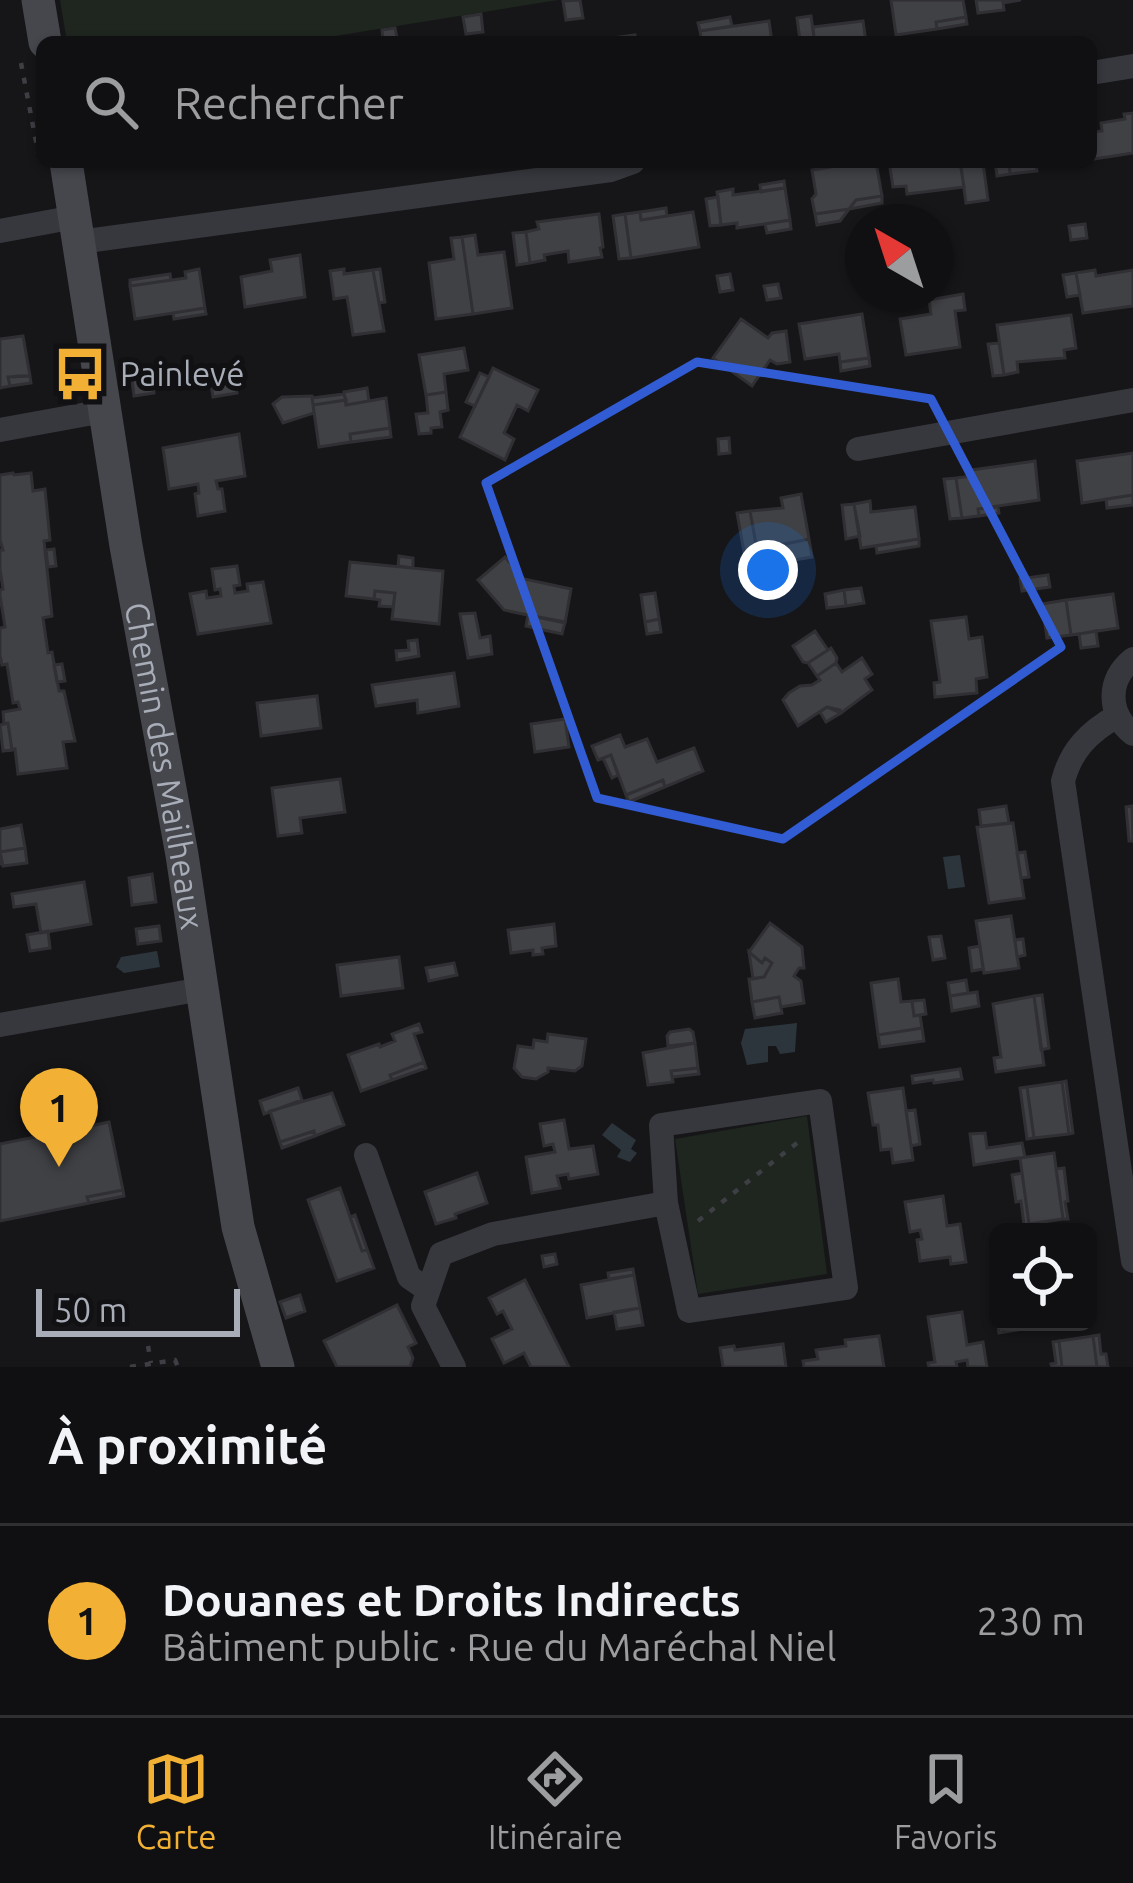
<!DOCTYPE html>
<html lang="fr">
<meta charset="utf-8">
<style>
body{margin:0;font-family:Ubuntu,sans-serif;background:#1e1e20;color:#f1f3f6}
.controls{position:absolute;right:36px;bottom:36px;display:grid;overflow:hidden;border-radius:18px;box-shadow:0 3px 9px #0004}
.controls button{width:108px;height:108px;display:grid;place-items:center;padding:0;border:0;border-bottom:3px solid #303032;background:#101012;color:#f1f3f6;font:60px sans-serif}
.compass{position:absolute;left:845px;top:204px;width:108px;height:108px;border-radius:50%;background:#101012;box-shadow:0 3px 9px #0004;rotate:321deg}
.scale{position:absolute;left:36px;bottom:30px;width:204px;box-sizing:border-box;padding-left:12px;border:6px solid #a8adb8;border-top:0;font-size:33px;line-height:42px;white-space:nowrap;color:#a8adb8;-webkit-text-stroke:9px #111113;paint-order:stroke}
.you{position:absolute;left:768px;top:570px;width:42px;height:42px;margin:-30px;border:9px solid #fff;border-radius:50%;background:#1a73e8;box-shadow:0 0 0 18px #1a73e833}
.badge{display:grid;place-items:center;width:78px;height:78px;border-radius:50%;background:#f2b134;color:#111;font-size:39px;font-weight:700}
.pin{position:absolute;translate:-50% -99px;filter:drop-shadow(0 3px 6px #0008)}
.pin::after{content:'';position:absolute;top:63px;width:42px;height:36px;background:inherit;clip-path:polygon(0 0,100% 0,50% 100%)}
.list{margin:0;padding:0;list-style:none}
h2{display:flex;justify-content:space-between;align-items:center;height:156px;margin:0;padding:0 48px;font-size:51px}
h2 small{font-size:39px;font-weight:400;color:#9c9d9f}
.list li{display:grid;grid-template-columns:78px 1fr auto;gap:36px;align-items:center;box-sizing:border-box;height:192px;padding:0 48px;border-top:3px solid #303032}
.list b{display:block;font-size:45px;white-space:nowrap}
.list p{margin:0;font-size:39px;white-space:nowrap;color:#9c9d9f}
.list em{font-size:39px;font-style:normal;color:#9c9d9f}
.icon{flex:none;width:66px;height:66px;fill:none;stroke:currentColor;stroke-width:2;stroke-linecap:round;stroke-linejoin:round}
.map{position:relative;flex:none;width:1133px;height:1367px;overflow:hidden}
.search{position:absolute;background:#101012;box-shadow:0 3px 9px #0004;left:36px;right:36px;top:36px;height:132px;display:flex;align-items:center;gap:30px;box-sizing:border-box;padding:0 42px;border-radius:18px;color:#9c9d9f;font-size:45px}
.sheet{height:348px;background:#101012}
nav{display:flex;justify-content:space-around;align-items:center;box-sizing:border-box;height:168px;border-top:3px solid #303032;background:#101012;font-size:33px;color:#9c9d9f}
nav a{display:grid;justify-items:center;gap:6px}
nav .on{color:#f2b134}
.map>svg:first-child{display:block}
.green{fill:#1e261f}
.water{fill:#2c353c}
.building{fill:#404145;stroke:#303034;stroke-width:3}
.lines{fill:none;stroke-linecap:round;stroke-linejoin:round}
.path{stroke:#3d3f44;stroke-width:4.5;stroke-dasharray:6 9;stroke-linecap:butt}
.street{stroke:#37383d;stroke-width:24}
.secondary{stroke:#45474d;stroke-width:33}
.marked{fill:none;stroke:#325cd3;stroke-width:9;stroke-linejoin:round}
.labels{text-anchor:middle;stroke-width:10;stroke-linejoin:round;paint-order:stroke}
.poi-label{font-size:33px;fill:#a8adb8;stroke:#111113;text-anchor:start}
.street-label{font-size:33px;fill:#a8adb8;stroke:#111113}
</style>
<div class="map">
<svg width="1133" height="1367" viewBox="0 0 1133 1367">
<rect width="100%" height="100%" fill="#161618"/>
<path class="green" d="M 60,0 L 558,0 L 298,42 L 67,42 Z
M 807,1116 L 827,1274 L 698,1294 L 675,1139 Z"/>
<path class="water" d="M 960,855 L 965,887 L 948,889 L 943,857 Z
M 157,951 L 160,967 L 124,973 L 116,967 L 121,957 Z
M 797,1023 L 795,1052 L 780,1054 L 776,1046 L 768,1046 L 768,1062 L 747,1065 L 741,1043 L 745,1029 Z
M 612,1123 L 636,1140 L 631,1149 L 637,1153 L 630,1162 L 617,1157 L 621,1150 L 602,1135 Z"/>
<path class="building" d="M 580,0 L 583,18 L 566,20 L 563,1 Z
M 891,0 L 963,0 L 966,17 L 936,22 L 937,29 L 896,35 Z
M 976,0 L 1021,0 L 1003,3 L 1004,10 L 978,13 Z
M 481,14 L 483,32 L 466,34 L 463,17 Z
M 811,16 L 814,38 L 800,40 L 797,18 Z
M 730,17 L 732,26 L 700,31 L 698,23 Z
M 966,17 L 967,24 L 937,29 L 936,22 Z
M 769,21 L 772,42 L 702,42 L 700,31 Z
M 863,21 L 866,42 L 800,42 L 800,40 L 814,38 L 813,27 Z
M 395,28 L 398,42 L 383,42 L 382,30 Z
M 635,35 L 637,42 L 598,42 L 598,40 Z
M 1133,113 L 1133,153 L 1094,159 L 1091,132 L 1102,131 L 1101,123 L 1125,119 L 1124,114 Z
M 861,162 L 876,162 L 882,196 L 856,200 L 849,209 L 815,214 L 812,199 L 816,194 L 812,170 Z
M 889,162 L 960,162 L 964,187 L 907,194 L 906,186 L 893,187 Z
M 995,162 L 1009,162 L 1010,174 L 997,176 Z
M 1009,162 L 1064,162 L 1036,166 L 1037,171 L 1010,174 Z
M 983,163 L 988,200 L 966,203 L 961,167 Z
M 784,181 L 785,188 L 761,192 L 760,185 Z
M 785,188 L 790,220 L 737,228 L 737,223 L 721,225 L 717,192 L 733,189 L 733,195 Z
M 882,196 L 882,203 L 849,209 L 856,200 Z
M 718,197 L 721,225 L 710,226 L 706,199 Z
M 666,208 L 667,216 L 641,220 L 640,212 Z
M 849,209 L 840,221 L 817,225 L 815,214 Z
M 640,212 L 641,220 L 693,212 L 699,247 L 631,258 L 625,214 Z
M 599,214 L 603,247 L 600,248 L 602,257 L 569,262 L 568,251 L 544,255 L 545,260 L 530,263 L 526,232 L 539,229 L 537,222 Z
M 625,214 L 631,258 L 619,259 L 613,216 Z
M 790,220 L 791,229 L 767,233 L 765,224 Z
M 1085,224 L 1087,238 L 1071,240 L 1069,226 Z
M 526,232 L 530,263 L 517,265 L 513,233 Z
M 475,235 L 478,255 L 504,252 L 512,308 L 473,314 L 462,237 Z
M 462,237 L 473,314 L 436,319 L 429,263 L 454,259 L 451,238 Z
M 300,255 L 305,297 L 245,307 L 241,277 L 272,271 L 270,260 Z
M 199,269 L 205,308 L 135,319 L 130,286 L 186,278 L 185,272 Z
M 344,269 L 344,274 L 373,270 L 384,331 L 353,335 L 347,297 L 334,299 L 330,271 Z
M 380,269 L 385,302 L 379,303 L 373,270 Z
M 1095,270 L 1096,276 L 1133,270 L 1133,306 L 1083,313 L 1076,273 Z
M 1076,273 L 1080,295 L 1067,297 L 1063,275 Z
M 170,274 L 171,280 L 130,286 L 130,280 Z
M 730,274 L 733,290 L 720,292 L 717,276 Z
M 778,284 L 781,298 L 767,300 L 764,286 Z
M 963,294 L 965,310 L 955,311 L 960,347 L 906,355 L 900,319 L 931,314 L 929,300 Z
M 205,308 L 206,314 L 174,319 L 173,313 Z
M 862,314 L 869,358 L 840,362 L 839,354 L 805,359 L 799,324 Z
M 1071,315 L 1076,348 L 1064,350 L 1065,358 L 1017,362 L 1018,372 L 1004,375 L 997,325 Z
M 741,319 L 768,338 L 772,333 L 786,331 L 790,362 L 777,364 L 770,360 L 752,386 L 713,358 Z
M 23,336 L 30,376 L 8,377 L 10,386 L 0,388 L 0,339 Z
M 999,343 L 1004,375 L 993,376 L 988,344 Z
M 464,348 L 468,370 L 444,374 L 446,392 L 426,395 L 419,355 Z
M 869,358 L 870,366 L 841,371 L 840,362 Z
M 493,368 L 538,390 L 528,411 L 517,405 L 504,433 L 514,439 L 505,460 L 460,437 Z
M 480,373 L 489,377 L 475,406 L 466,402 Z
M 19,376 L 30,376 L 31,383 L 10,386 L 8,377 Z
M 152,377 L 154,393 L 134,396 L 132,380 Z
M 235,382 L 237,393 L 213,397 L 211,385 Z
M 367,388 L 369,401 L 346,405 L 344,392 Z
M 446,392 L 448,410 L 440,412 L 442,427 L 431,428 L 431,433 L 419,434 L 416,414 L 428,413 L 426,395 Z
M 344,394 L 346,400 L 313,405 L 312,398 Z
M 312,396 L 314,413 L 283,423 L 273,404 L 282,397 Z
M 386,398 L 390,428 L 350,434 L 351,442 L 319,447 L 313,405 L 346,400 L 346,405 Z
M 390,428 L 391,437 L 351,442 L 350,434 Z
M 239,434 L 245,476 L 216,481 L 218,489 L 222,489 L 225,511 L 198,516 L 195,494 L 199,493 L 198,484 L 169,489 L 163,448 Z
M 729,438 L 730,453 L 719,454 L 718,439 Z
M 1133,453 L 1133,495 L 1082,503 L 1077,461 Z
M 1035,461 L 1039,500 L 978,509 L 979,516 L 962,518 L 956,478 L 972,476 L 971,470 Z
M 13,473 L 14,475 L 31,473 L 33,491 L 45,489 L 50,540 L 44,541 L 52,616 L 43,618 L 48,653 L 52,652 L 59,691 L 64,691 L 75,741 L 63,742 L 67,768 L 18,774 L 15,749 L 12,750 L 8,723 L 4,724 L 3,712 L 20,709 L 18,702 L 13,703 L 7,664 L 2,665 L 0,655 L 0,628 L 5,627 L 0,596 L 0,590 L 3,589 L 0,569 L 0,550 L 3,550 L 0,540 L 0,475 Z
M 956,478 L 962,518 L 950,519 L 944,479 Z
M 801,494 L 809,539 L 757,550 L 750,511 L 783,508 L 781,498 Z
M 1133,495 L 1133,505 L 1107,508 L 1106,499 Z
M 870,501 L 871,512 L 915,507 L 919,539 L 861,548 L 854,504 Z
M 854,504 L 860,536 L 846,539 L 842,505 Z
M 998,507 L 999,513 L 979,516 L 978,509 Z
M 750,511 L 757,550 L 744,552 L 737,513 Z
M 809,539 L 812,557 L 777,563 L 774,546 Z
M 919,539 L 919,546 L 877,553 L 876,546 Z
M 54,549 L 56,566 L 48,567 L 46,550 Z
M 399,556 L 413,558 L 413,568 L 398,566 Z
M 505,557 L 524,579 L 571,589 L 565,623 L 504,610 L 478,580 Z
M 350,562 L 443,571 L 439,624 L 392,619 L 395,593 L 375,591 L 374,599 L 346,596 Z
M 237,566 L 240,585 L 234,586 L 235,593 L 248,591 L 247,584 L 263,582 L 271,623 L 198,634 L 190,594 L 206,591 L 207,598 L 221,596 L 220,589 L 215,590 L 212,569 Z
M 1048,575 L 1050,587 L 1022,591 L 1020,579 Z
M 861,588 L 864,603 L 846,606 L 844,590 Z
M 844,590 L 846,606 L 827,608 L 825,594 Z
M 375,591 L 395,593 L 393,607 L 379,606 L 380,600 L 374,599 Z
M 655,593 L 659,619 L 645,622 L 641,595 Z
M 1113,594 L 1118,628 L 1071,635 L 1066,600 Z
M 1066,600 L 1071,635 L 1047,638 L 1042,604 Z
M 475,613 L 480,638 L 490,636 L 492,654 L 468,658 L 460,614 Z
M 528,615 L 565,622 L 562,634 L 526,626 Z
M 966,617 L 969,639 L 982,637 L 987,677 L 976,679 L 977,693 L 935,697 L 934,683 L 940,682 L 931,621 Z
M 659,619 L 661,632 L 647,634 L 645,622 Z
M 815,631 L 828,650 L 808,663 L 803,662 L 793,646 Z
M 1096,631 L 1098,646 L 1081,648 L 1079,634 Z
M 417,640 L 419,656 L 397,660 L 396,651 L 409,650 L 408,641 Z
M 831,648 L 837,658 L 836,663 L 817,676 L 808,663 Z
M 862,658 L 872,674 L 865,679 L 872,690 L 841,713 L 827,707 L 798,726 L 783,700 L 789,693 L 800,686 L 812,685 L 820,680 L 817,676 L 836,663 L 842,672 Z
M 62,664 L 65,681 L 57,682 L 54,665 Z
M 454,673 L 459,706 L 418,713 L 417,700 L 376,706 L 372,685 Z
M 317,696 L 321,728 L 261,736 L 257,703 Z
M 827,707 L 840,710 L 841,713 L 826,722 L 820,712 Z
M 565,719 L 569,747 L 535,752 L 531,724 Z
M 8,723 L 12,750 L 3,751 L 0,725 Z
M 620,735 L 625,747 L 647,739 L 657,762 L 694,748 L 703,771 L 665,787 L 663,780 L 626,795 L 611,755 L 598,760 L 592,746 Z
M 611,755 L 618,775 L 612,778 L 603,758 Z
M 340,779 L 345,812 L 300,818 L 302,833 L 278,836 L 272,788 Z
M 663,780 L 665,787 L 629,802 L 626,795 Z
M 1006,806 L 1009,823 L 981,826 L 979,810 Z
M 1132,806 L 1133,841 L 1129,841 L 1126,807 Z
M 1013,823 L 1024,898 L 989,903 L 977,827 Z
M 21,825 L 25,848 L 0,852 L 2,864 L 0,864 L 0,829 Z
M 25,848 L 27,863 L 3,866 L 0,852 Z
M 1025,852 L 1029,877 L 1021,878 L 1017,853 Z
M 152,874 L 156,902 L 132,905 L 129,878 Z
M 84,882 L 91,924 L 41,933 L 36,904 L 14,907 L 12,894 Z
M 1011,916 L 1019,968 L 984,973 L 976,921 Z
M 770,923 L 802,947 L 804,968 L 799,968 L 794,976 L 801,981 L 804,1003 L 781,1007 L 779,997 L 752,1002 L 749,979 L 764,977 L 772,963 L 765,958 L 762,963 L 749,952 Z
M 554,924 L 556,946 L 542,948 L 543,954 L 533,955 L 533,950 L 511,953 L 508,930 Z
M 159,926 L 161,941 L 138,944 L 136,929 Z
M 48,931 L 50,948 L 30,951 L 27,935 Z
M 941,936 L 945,958 L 933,960 L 929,937 Z
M 1023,939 L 1025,955 L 1017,957 L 1015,940 Z
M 980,946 L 983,969 L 972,971 L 969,948 Z
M 749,952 L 762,963 L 765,958 L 772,963 L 764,977 L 753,979 Z
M 399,957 L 403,988 L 341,996 L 337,965 Z
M 454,963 L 457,975 L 429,981 L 426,968 Z
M 898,979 L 901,1002 L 912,1001 L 914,1016 L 920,1015 L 922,1028 L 878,1035 L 871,983 Z
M 966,980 L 968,993 L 950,996 L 948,983 Z
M 977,992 L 979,1006 L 952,1011 L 950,996 Z
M 1042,995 L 1049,1048 L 1041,1050 L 1034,996 Z
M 1034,996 L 1044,1065 L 996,1072 L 994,1058 L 1001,1057 L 993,1004 Z
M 779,997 L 782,1013 L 755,1018 L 752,1002 Z
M 924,1000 L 926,1014 L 914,1016 L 912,1001 Z
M 419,1024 L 422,1032 L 414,1034 L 424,1062 L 390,1075 L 392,1080 L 361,1091 L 348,1055 L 379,1044 L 380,1047 L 395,1041 L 392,1034 Z
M 922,1028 L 924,1041 L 880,1047 L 878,1035 Z
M 689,1029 L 693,1032 L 695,1043 L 668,1046 L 667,1036 L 670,1032 Z
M 548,1034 L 586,1039 L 582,1066 L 575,1071 L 548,1068 L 548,1072 L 536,1079 L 522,1077 L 514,1068 L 518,1046 L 533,1048 L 534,1040 L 547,1042 Z
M 695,1043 L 698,1068 L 671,1071 L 673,1082 L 648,1085 L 643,1053 Z
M 424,1062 L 426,1068 L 392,1080 L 390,1075 Z
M 698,1068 L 699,1074 L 672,1077 L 671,1071 Z
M 960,1069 L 962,1079 L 934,1083 L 933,1080 L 913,1083 L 912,1076 Z
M 1066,1081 L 1073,1133 L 1069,1134 L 1062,1082 Z
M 1062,1082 L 1069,1134 L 1034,1138 L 1027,1087 Z
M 1027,1087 L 1034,1138 L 1027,1139 L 1020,1088 Z
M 298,1088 L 302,1100 L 264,1114 L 260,1101 Z
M 903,1088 L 913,1160 L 893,1163 L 891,1149 L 881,1150 L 878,1125 L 873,1125 L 868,1093 Z
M 332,1093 L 344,1125 L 315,1136 L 314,1131 L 280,1142 L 270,1111 Z
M 915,1110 L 920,1144 L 911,1146 L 906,1111 Z
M 564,1120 L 569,1149 L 593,1146 L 598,1174 L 569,1179 L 568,1174 L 557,1176 L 560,1188 L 532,1193 L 526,1157 L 555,1152 L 553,1144 L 544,1146 L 540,1124 Z
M 109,1122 L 123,1190 L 87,1197 L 89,1203 L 0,1221 L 0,1144 Z
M 314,1131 L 315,1136 L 282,1148 L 280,1142 Z
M 985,1133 L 987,1148 L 1022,1143 L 1025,1157 L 974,1165 L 970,1134 Z
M 1054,1153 L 1063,1219 L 1029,1224 L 1020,1158 Z
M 1064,1168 L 1068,1201 L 1065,1202 L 1068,1219 L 1063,1219 L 1056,1169 Z
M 477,1173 L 487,1203 L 455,1214 L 456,1218 L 436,1224 L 425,1192 Z
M 1022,1173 L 1029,1224 L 1024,1225 L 1021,1201 L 1016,1202 L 1012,1175 Z
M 340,1188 L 362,1251 L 367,1249 L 374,1268 L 337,1281 L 308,1200 Z
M 123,1190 L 124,1196 L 89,1203 L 87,1197 Z
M 943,1196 L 947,1226 L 960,1224 L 966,1262 L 951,1264 L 950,1257 L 920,1261 L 917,1240 L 922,1239 L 920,1230 L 910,1232 L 905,1202 Z
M 355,1215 L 367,1249 L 362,1251 L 350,1217 Z
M 555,1254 L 557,1264 L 544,1267 L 542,1256 Z
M 633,1269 L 634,1275 L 609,1279 L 608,1273 Z
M 634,1275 L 640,1308 L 587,1318 L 581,1285 Z
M 525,1280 L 569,1367 L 531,1367 L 524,1353 L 504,1363 L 492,1339 L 512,1329 L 503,1311 L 497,1314 L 489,1298 Z
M 300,1295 L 305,1311 L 286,1318 L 280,1302 Z
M 397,1305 L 416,1343 L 408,1347 L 413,1358 L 410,1367 L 337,1367 L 324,1341 Z
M 640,1308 L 643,1325 L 617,1329 L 614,1312 Z
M 962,1312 L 967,1345 L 983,1342 L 987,1367 L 968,1367 L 967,1360 L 956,1362 L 957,1367 L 929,1367 L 928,1363 L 935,1362 L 928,1317 Z
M 997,1321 L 1022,1322 L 1023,1329 L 999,1333 Z
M 1099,1335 L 1101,1354 L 1106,1354 L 1108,1367 L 1097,1367 L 1093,1336 Z
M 879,1336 L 884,1367 L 804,1367 L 803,1361 L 818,1359 L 816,1350 L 846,1346 L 845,1340 Z
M 1093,1336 L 1097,1367 L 1062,1367 L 1059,1341 Z
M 1059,1341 L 1062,1367 L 1052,1367 L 1051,1364 L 1056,1363 L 1053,1342 Z
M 783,1344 L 786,1367 L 723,1367 L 720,1348 L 734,1346 L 735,1350 Z"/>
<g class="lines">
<path class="path" d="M 21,63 L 38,152
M 698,1221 L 802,1139
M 148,1346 L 151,1363
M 130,1367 L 175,1360 L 178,1367"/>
<path class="street" d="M 1091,73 L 1133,66
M 0,231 L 75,217
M 79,242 L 611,170 L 633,162
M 0,430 L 104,411
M 858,449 L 1133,400
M 1133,659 C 1107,680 1107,713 1133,734
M 1117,716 C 1089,732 1071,750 1063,781 L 1133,1261
M 0,1025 L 202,989
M 820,1101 L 846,1288 L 689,1311 L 666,1203 L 661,1125 Z
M 366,1155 L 409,1277 L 428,1290
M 454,1367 L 423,1306 L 441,1254 L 493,1234 L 666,1203"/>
<g class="secondary">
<path d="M 38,0 L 45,42"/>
<path id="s1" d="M 66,162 L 126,546 L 182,855 L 238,1227 L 278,1367"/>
</g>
</g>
<path class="marked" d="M 697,362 L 931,399 L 1061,647 L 783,839 L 597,798 L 486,483 Z"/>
<defs>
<symbol id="bus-bare" viewBox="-9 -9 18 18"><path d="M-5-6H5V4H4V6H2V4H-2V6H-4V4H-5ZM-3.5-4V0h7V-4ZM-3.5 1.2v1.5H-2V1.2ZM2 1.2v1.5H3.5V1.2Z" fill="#f2b134" stroke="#111113" stroke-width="2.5" paint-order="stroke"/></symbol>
</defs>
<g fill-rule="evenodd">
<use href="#bus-bare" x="42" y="336" width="76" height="76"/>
</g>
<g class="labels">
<g class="poi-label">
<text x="120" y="386">Painlevé</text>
</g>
<g class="street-label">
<text dy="12" stroke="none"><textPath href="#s1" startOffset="612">Chemin des Mailheaux</textPath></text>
</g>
</g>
</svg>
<div class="controls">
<button><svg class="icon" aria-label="locate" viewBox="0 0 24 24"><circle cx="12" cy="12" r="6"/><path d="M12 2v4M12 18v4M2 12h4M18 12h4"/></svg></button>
</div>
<svg class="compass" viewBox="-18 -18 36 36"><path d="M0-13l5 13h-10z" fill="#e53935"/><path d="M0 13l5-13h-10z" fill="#9c9d9f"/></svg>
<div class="scale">50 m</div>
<div class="you"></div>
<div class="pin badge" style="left:59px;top:1167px">1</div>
<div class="search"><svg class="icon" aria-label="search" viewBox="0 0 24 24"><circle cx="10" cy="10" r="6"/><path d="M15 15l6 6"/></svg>Rechercher</div>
</div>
<section class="sheet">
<h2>À proximité<small></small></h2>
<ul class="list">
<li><span class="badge">1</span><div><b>Douanes et Droits Indirects</b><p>Bâtiment public · Rue du Maréchal Niel</p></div><em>230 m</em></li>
</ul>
</section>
<nav>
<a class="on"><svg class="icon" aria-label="map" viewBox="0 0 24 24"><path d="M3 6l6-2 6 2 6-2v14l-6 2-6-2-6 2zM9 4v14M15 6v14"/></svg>Carte</a>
<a><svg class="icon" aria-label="directions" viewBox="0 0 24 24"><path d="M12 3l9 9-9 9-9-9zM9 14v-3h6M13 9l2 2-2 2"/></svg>Itinéraire</a>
<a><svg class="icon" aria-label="saved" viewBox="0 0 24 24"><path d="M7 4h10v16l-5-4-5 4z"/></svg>Favoris</a>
</nav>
